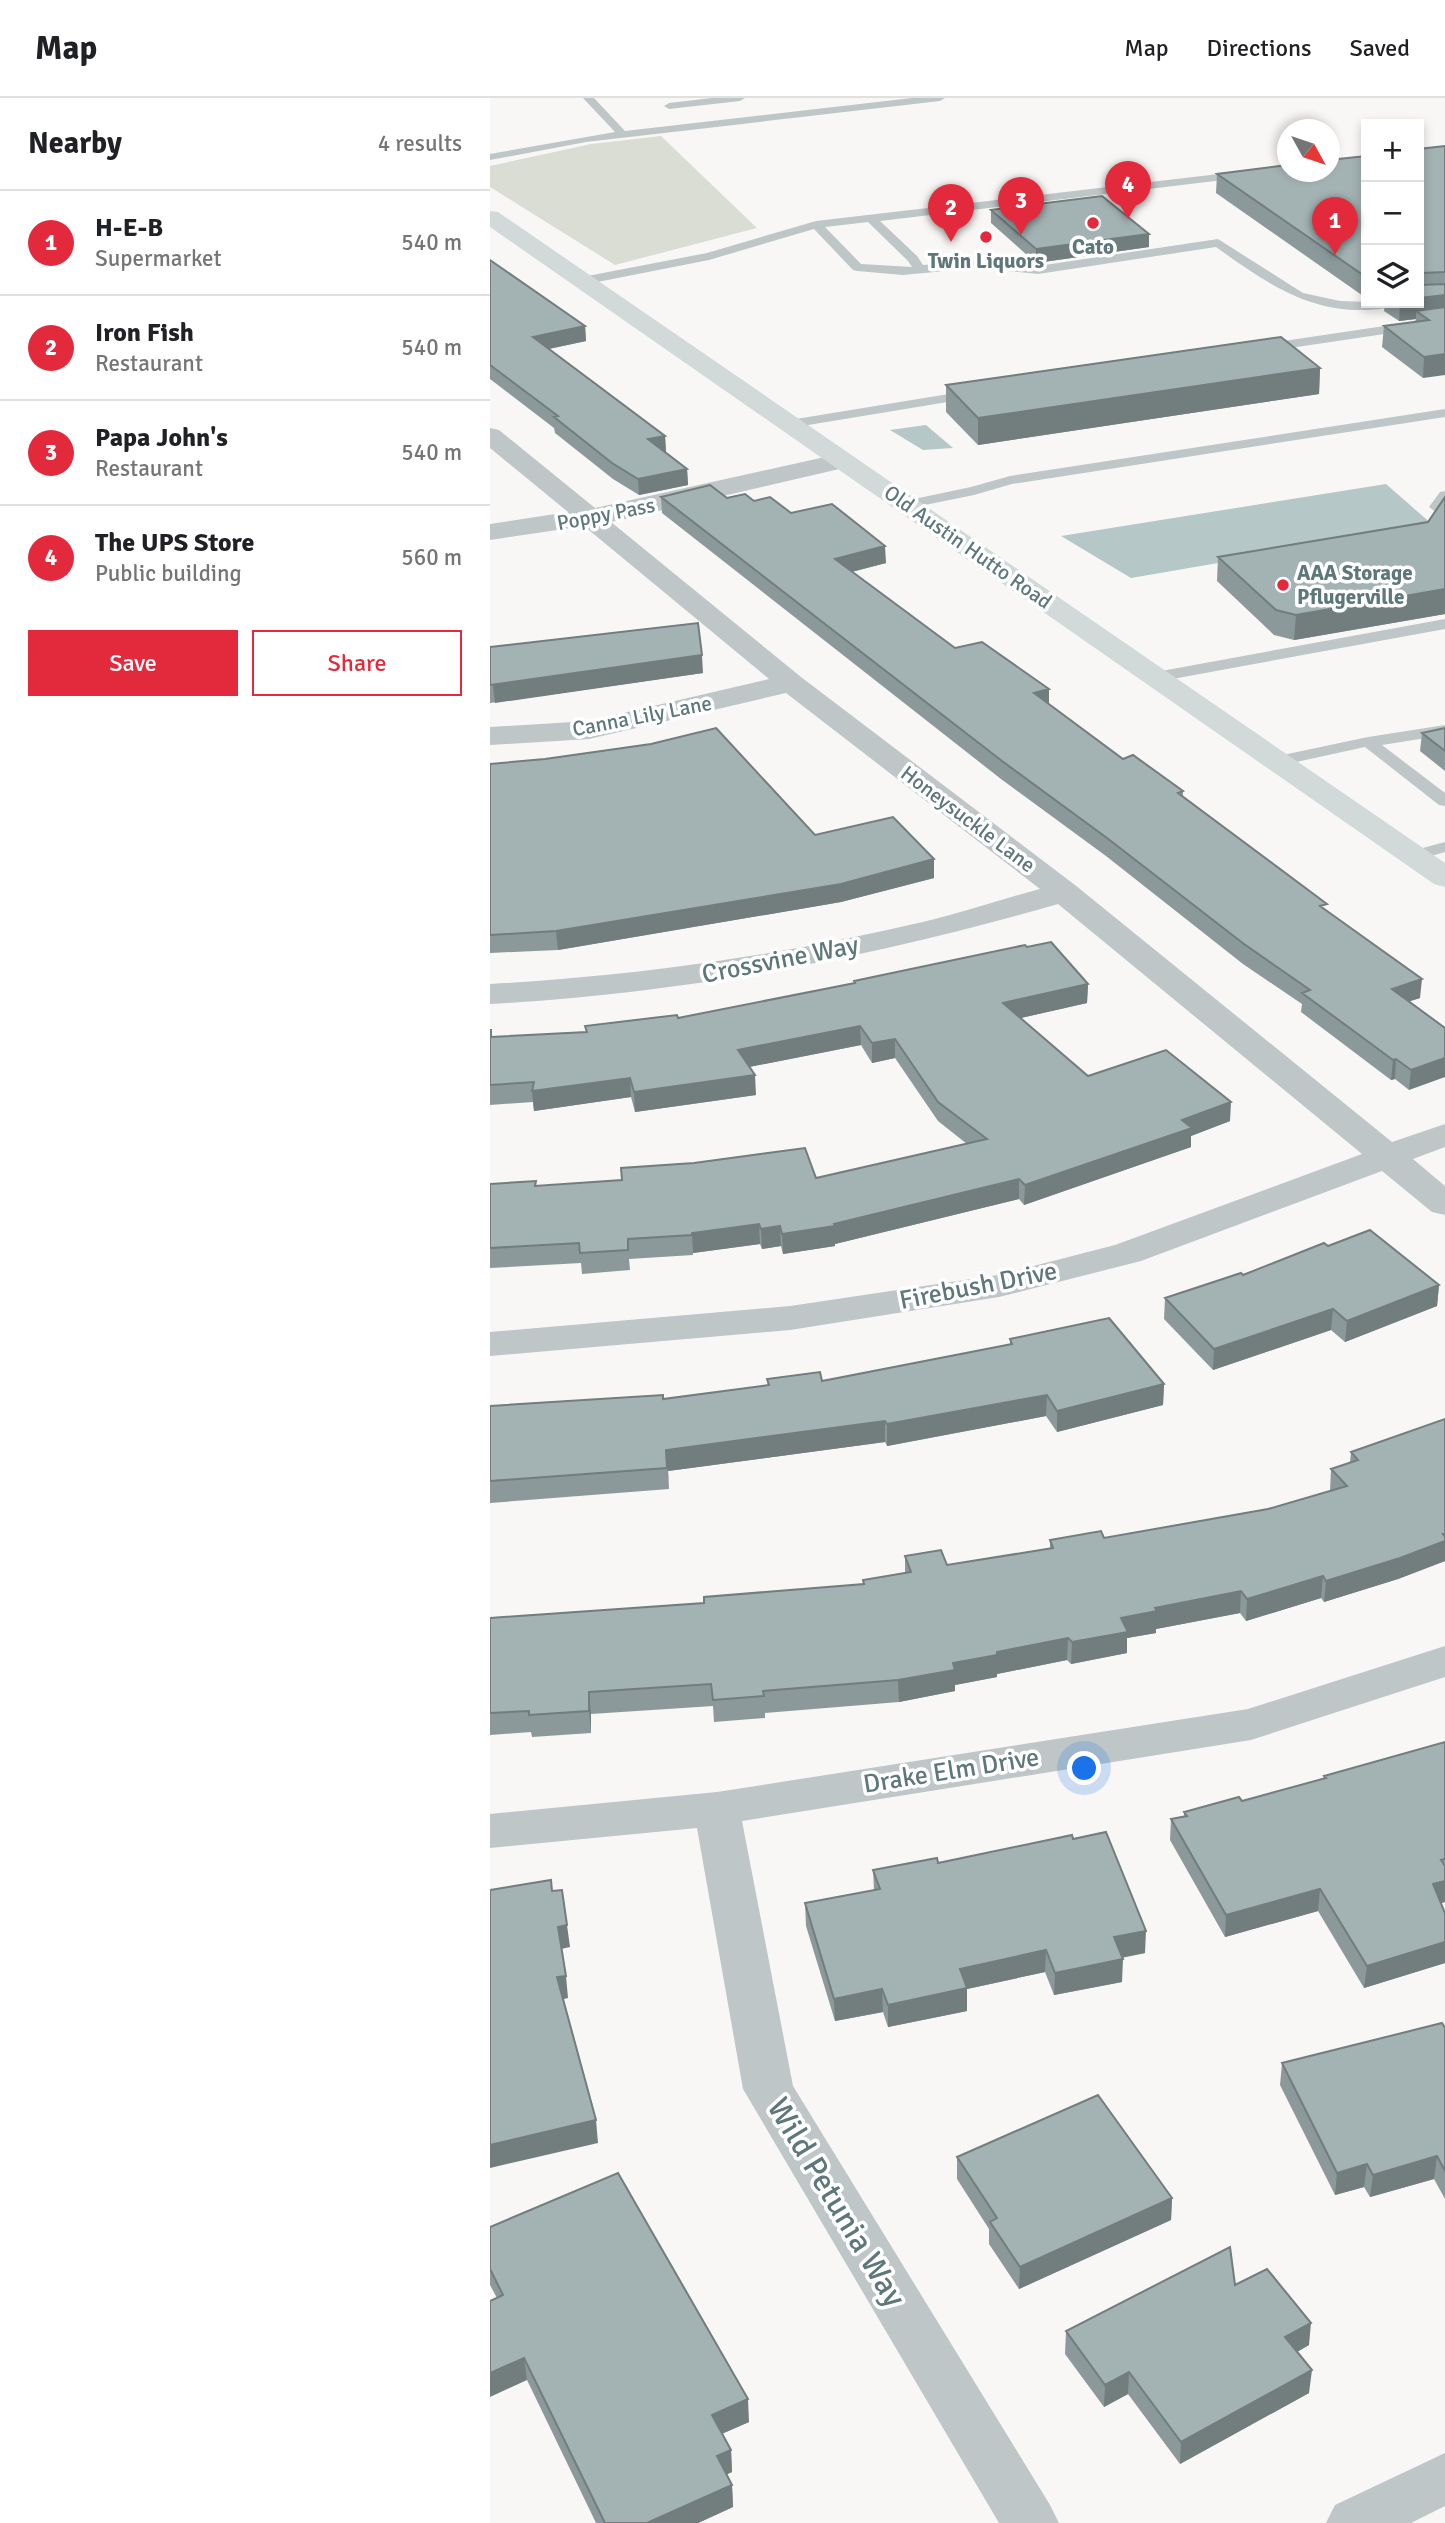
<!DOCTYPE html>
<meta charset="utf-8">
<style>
body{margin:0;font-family:Signika,sans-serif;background:#f6f6f6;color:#202124}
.controls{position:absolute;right:21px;top:21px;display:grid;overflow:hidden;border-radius:0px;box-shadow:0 4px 10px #0003}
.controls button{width:63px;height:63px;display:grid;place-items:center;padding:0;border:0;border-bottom:2px solid #e0e0e0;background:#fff;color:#202124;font:35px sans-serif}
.compass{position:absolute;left:787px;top:21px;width:63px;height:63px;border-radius:50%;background:#fff;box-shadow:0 4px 10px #0003;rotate:130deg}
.you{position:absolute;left:595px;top:1671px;width:24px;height:24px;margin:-18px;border:5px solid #fff;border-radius:50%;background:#1a73e8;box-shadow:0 0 0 10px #1a73e833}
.badge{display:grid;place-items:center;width:46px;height:46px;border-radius:50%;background:#e22a3c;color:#fff;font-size:23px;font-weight:700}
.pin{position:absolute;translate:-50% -58px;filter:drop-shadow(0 2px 4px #0008)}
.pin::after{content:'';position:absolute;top:37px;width:24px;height:21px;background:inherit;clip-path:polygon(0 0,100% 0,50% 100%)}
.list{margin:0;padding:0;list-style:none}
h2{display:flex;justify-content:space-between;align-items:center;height:91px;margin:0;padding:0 28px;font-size:30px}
h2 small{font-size:23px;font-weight:400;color:#757577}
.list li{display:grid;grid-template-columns:46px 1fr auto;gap:21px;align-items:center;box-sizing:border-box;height:105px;padding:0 28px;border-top:2px solid #e0e0e0}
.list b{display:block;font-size:26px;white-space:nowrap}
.list p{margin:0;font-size:23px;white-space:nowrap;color:#757577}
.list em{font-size:23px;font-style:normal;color:#757577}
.actions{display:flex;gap:14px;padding:21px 28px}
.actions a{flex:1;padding:16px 0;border:2px solid #e22a3c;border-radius:0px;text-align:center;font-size:24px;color:#e22a3c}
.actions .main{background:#e22a3c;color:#fff}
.icon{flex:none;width:38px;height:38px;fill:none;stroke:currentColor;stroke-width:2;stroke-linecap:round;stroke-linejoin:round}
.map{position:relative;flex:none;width:955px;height:2425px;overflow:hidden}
header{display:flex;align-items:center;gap:42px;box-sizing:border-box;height:98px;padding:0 35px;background:#fff;border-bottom:2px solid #e0e0e0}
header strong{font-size:33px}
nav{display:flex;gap:38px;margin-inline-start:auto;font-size:24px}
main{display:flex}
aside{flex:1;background:#fff}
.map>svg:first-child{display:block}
.green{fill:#daddd4}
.water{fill:#b5c7c6}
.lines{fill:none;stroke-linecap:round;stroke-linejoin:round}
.lane{fill:#bec6c7;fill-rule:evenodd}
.street{fill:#bec6c7;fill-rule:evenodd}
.secondary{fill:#d2d9d9;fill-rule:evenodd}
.wall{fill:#8c999a}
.shaded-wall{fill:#727d7d}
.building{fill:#a3b2b3;stroke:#727d7d;stroke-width:2}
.poi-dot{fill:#e22a3c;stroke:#fff;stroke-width:2.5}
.labels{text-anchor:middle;stroke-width:7;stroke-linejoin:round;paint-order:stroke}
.far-poi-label{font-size:21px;font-weight:bold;fill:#5e777a;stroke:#fff}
.far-street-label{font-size:21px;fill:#5e777a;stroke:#fff}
.street-label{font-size:26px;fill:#5e777a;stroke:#fff}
.near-street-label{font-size:32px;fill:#5e777a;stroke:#fff}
</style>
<header>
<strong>Map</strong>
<nav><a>Map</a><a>Directions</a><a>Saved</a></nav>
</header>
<main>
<aside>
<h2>Nearby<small>4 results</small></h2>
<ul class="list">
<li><span class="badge">1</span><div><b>H-E-B</b><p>Supermarket</p></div><em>540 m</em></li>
<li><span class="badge">2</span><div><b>Iron Fish</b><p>Restaurant</p></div><em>540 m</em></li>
<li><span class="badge">3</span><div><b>Papa John's</b><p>Restaurant</p></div><em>540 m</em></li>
<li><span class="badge">4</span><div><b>The UPS Store</b><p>Public building</p></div><em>560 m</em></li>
</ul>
<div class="actions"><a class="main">Save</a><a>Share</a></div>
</aside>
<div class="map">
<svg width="955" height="2425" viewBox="0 0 955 2425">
<rect width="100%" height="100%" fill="#f8f7f5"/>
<path class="green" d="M 171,38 L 267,130 L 125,167 L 0,89 L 0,68 L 101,46 Z"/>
<path class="water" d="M 436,327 L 463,350 L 433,352 L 400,332 Z
M 896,386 L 944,428 L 641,480 L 571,438 Z"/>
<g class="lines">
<path class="lane" d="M 93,0 L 104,0 L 135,33 L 422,0 L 455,0 L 450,3 L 96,44 L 0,62 L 0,56 L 125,34 Z
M 222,0 L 255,0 L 250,3 L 179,11 L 174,8 L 179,5 Z
M 797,68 L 797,74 L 800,74 L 390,123 L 427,158 L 433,167 L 487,162 L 548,168 L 728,141 L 813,195 L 850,203 L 911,205 L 909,208 C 833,224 784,191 726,149 L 548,176 L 487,170 L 413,177 L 367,173 L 363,172 L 324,131 L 219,162 L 92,187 L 86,183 L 92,179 L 217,155 L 326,123 ZM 378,124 L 418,163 L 422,169 L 371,166 L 335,129 Z
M 955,219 L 955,227 L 774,254 L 768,250 L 774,246 Z
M 483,292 L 490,296 L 488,299 L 300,330 L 293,326 L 300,322 Z
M 955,311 L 955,319 L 522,386 L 484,397 L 415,411 L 408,407 L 410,404 L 481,389 L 520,378 Z
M 955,393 L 955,421 L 939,409 L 950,394 Z
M 955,521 L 955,531 L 666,584 L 658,579 L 666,574 Z
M 955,627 L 955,637 L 892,647 L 955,695 L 955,708 L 949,707 L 875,649 L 788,668 L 780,663 L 788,658 L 878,639 Z
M 955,744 L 955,754 L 924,763 L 915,758 L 918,754 Z"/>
<path class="street" d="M 0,330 L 9,332 L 105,410 L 353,355 L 362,358 L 366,363 L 362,368 L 121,424 L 311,579 L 585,787 L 902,1044 L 955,1026 L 955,1049 L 923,1061 L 955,1088 L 955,1117 L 942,1114 L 892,1073 L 651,1163 L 509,1199 L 300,1232 L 0,1258 L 0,1234 L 300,1208 L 508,1177 L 625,1147 L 872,1056 L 568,806 C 382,860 194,895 0,906 L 0,886 C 148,878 293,857 437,823 C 475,814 512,801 550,791 L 296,595 L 99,641 L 0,647 L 0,629 L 99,623 L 279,581 L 94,428 L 0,442 L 0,426 L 78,414 L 0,350 Z
M 955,1548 L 955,1579 L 761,1642 L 252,1723 L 303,1988 L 560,2407 L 569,2425 L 509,2425 L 253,1991 L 207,1730 L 0,1750 L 0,1716 L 227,1694 L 758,1611 Z
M 955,2355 L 955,2408 L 921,2425 L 836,2425 L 845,2407 Z"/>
<path class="secondary" d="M 0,113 L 8,114 L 955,765 L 955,789 L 944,786 L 0,129 Z"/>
</g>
<path class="wall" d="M 955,48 L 955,197 L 929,200 L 929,51 Z
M 876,58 L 876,200 L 726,95 L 727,76 Z
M 501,112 L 659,136 L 659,149 L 546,165 L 501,125 Z
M 0,162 L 95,228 L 96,243 L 59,251 L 175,338 L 176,354 L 175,354 L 197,371 L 198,387 L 149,397 L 123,381 L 65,335 L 64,330 L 0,281 Z
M 955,197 L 933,280 L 892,249 L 894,228 L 925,224 L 926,221 L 909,223 L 894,213 L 895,205 L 929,205 Z
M 830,270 L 829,296 L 488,347 L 456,314 L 456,287 Z
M 171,399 L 237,400 L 264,403 L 301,415 L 396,465 L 362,474 L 465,550 L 559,591 L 559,607 L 633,661 L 693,693 L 693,698 L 836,812 L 930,900 L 919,903 L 955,930 L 919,992 L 905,981 L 901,982 L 811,914 L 812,906 L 753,866 L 616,758 L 511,681 L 172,415 Z
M 728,459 L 955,516 L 804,542 L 784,537 L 727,483 Z
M 0,549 L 213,575 L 0,605 Z
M 955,630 L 955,673 L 930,653 L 932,635 Z
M 0,666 L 325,737 L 444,761 L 444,780 L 351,804 L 68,852 L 0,855 Z
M 537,849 L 598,886 L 597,905 L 531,920 L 598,978 L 740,1023 L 701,1038 L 701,1049 L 534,1107 L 529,1101 L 345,1146 L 345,1148 L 293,1156 L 291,1148 L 272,1151 L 270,1146 L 203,1155 L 203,1157 L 139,1161 L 140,1172 L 92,1176 L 91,1165 L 0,1170 L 0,1086 L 46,1088 L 326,1080 L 477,1046 L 448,1023 L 405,960 L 382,965 L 371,947 L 259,969 L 266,997 L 145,1014 L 141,999 L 44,1013 L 43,1004 L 0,1007 L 0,932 L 1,932 L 2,939 L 96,934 L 95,928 L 188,920 L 364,885 L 364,883 Z
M 838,1148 L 949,1187 L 947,1208 L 855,1244 L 841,1232 L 723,1272 L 674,1221 L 675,1200 L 753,1177 Z
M 520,1241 L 674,1286 L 673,1307 L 567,1334 L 556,1318 L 397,1348 L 395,1344 L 178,1373 L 179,1391 L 0,1405 L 0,1308 L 173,1301 L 278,1287 L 277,1281 L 332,1283 L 520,1246 Z
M 955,1321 L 955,1463 L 908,1481 L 834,1504 L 831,1500 L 756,1523 L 750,1515 L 666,1531 L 666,1535 L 637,1540 L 637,1555 L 581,1566 L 577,1562 L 507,1576 L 507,1579 L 465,1587 L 465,1593 L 409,1604 L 275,1615 L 275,1620 L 224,1624 L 223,1608 L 101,1616 L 101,1635 L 42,1639 L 41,1634 L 0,1637 L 0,1520 L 214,1505 L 373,1486 L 373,1482 L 415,1475 L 415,1458 L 457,1467 L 560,1450 L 560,1442 L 614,1440 L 778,1411 L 840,1393 L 841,1371 L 860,1364 L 861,1354 Z
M 955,1644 L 955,1804 L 951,1805 L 955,1815 L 955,1865 L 874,1890 L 828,1813 L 735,1839 L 680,1742 L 681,1721 L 694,1718 L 694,1714 L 752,1703 L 834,1680 L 834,1678 Z
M 583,1741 L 655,1855 L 632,1860 L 632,1884 L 564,1897 L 555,1874 L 477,1891 L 477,1913 L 398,1929 L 393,1914 L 345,1923 L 316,1828 L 315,1805 L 384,1792 L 383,1772 L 448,1765 Z
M 955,1930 L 955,2101 L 944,2081 L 880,2099 L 874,2089 L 845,2097 L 790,1987 L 792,1965 Z
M 467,2059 L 682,2100 L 681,2122 L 529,2191 L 499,2146 L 499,2131 L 467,2081 Z
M 0,2129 L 259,2324 L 232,2336 L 241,2352 L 242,2374 L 237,2376 L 242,2387 L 243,2409 L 208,2425 L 106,2425 L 37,2282 L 7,2200 L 0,2187 Z
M 745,2187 L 819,2247 L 807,2254 L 819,2295 L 690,2366 L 638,2296 L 614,2309 L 575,2256 L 576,2233 Z"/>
<path class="shaded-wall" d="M 659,136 L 659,149 L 546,165 L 546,151 Z
M 955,197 L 955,217 L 926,213 L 926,221 L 909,223 L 910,205 L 929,205 L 929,200 Z
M 95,228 L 96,243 L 44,254 L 43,239 Z
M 955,256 L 955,277 L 933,280 L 934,259 Z
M 830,270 L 829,296 L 488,347 L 488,320 Z
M 175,338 L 176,354 L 159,357 L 158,341 Z
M 197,371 L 198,387 L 149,397 L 148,381 Z
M 395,448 L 396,465 L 345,478 L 345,461 Z
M 955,491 L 955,516 L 804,542 L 806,517 Z
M 212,557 L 213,575 L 5,605 L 3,587 Z
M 559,591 L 559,608 L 544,595 Z
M 444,761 L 444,780 L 351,804 L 68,852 L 66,833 Z
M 932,881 L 930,900 L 900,910 L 902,891 Z
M 598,886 L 597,905 L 513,924 L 513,905 Z
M 370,928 L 371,947 L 249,971 L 248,952 Z
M 405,941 L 405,960 L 382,965 L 382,945 Z
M 955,960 L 955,979 L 919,992 L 921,972 Z
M 906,961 L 905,981 L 901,982 L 903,962 Z
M 265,977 L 266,997 L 145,1014 L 144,994 Z
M 140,980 L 141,999 L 44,1013 L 42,993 Z
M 741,1004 L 740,1023 L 701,1038 L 701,1049 L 534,1107 L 535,1087 L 692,1022 Z
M 529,1081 L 529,1101 L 345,1146 L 345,1148 L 293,1156 L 292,1136 L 344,1126 Z
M 269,1126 L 270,1146 L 203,1155 L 202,1135 Z
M 290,1128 L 291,1148 L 272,1151 L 271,1131 Z
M 949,1187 L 947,1208 L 855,1244 L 857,1223 Z
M 843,1211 L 841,1232 L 723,1272 L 724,1251 Z
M 674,1286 L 673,1307 L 567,1334 L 567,1313 Z
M 557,1297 L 556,1318 L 397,1348 L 397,1326 Z
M 395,1323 L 395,1344 L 178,1373 L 179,1391 L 176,1352 Z
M 955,1436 L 955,1463 L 908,1481 L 834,1504 L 836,1483 Z
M 833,1478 L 831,1500 L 756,1523 L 757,1501 Z
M 751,1493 L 750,1515 L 666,1531 L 666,1535 L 637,1540 L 637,1555 L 581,1566 L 582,1544 L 631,1520 L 665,1510 Z
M 578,1540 L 577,1562 L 507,1576 L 507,1579 L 465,1587 L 465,1593 L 409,1604 L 408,1582 L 463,1565 L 507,1554 Z
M 99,1594 L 101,1616 L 101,1635 L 99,1613 Z
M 955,1783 L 955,1804 L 941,1808 L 943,1786 Z
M 830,1791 L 828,1813 L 735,1839 L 736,1817 Z
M 77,1827 L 80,1849 L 71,1851 L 68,1829 Z
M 656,1833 L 655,1855 L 623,1861 L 624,1839 Z
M 955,1844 L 955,1865 L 874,1890 L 877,1868 Z
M 556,1852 L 555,1874 L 477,1891 L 477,1913 L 398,1929 L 398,1907 L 470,1871 Z
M 633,1861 L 632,1884 L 564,1897 L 565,1875 Z
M 76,1878 L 78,1900 L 70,1902 L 67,1879 Z
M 392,1891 L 393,1914 L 345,1923 L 344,1901 Z
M 106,2022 L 108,2045 L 0,2070 L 0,2047 Z
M 947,2058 L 944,2081 L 880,2099 L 883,2077 Z
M 877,2066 L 874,2089 L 845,2097 L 847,2075 Z
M 682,2100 L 681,2122 L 529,2191 L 530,2169 Z
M 821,2225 L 819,2247 L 793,2262 L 795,2239 Z
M 34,2260 L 37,2282 L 0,2299 L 0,2275 Z
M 822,2272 L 819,2295 L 690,2366 L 691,2344 Z
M 639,2274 L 638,2296 L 614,2309 L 615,2287 Z
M 258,2301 L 259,2324 L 224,2339 L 222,2317 Z
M 241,2352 L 242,2374 L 229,2380 L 227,2358 Z
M 242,2387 L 243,2409 L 208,2425 L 157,2425 Z"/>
<path class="building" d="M 955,48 L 955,174 L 931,175 L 929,178 L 929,51 Z
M 876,58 L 876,179 L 727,76 L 797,67 L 797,74 L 839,74 L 839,62 Z
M 612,98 L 659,136 L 546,151 L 501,112 Z
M 0,162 L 95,228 L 43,239 L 175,338 L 158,341 L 197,371 L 148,381 L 122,365 L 64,319 L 68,318 L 0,267 Z
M 955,186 L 955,197 L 929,200 L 929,187 Z
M 955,209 L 955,256 L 934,259 L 894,228 L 939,222 L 926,213 Z
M 791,239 L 830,270 L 488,320 L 456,287 Z
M 220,387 L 237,400 L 255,396 L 264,403 L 280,399 L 301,415 L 342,406 L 395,448 L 345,461 L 465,550 L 492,544 L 559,591 L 544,595 L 633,661 L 643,657 L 693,693 L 688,695 L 837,806 L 830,808 L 932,881 L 902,891 L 955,930 L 955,960 L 921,972 L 906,961 L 903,962 L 812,895 L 820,892 L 754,846 L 617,740 L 512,663 L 171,399 Z
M 955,399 L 955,491 L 806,517 L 786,512 L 728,459 L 938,424 Z
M 208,525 L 212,557 L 0,587 L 0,549 Z
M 226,630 L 325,737 L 403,719 L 444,761 L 351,786 L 66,833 L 0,837 L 0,666 L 55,661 L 161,646 Z
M 955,630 L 955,653 L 932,635 Z
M 561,844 L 598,886 L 513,905 L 598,978 L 676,952 L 741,1004 L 692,1022 L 702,1030 L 535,1087 L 529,1081 L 344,1126 L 345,1128 L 292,1136 L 290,1128 L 271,1131 L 269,1126 L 202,1135 L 202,1137 L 138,1141 L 138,1152 L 90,1155 L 89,1145 L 0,1150 L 0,1086 L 46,1083 L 45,1088 L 132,1082 L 131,1070 L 204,1065 L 315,1050 L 326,1080 L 497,1041 L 448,1004 L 405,941 L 382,945 L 370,928 L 248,952 L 265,977 L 144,994 L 140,980 L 42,993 L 44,984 L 0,987 L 0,932 L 1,932 L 1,939 L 97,934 L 95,928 L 187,917 L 188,920 L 365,885 L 364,883 L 535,847 L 537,849 Z
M 880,1132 L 949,1187 L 857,1223 L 843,1211 L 724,1251 L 675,1200 L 751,1175 L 753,1177 L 834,1145 L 838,1148 Z
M 619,1220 L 674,1286 L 567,1313 L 557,1297 L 397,1326 L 395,1323 L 176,1352 L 177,1370 L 0,1383 L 0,1308 L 173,1297 L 173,1301 L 279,1287 L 277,1281 L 330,1274 L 332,1283 L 522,1246 L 520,1241 Z
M 955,1321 L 955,1436 L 953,1436 L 955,1439 L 955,1443 L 910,1460 L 836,1483 L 833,1478 L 757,1501 L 751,1493 L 665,1510 L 667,1513 L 631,1520 L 638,1534 L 582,1544 L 578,1540 L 507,1554 L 507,1557 L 463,1565 L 465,1572 L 408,1582 L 273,1593 L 274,1598 L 223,1602 L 221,1586 L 99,1594 L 99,1613 L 39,1617 L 39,1613 L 0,1615 L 0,1520 L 214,1505 L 214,1499 L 374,1486 L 373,1482 L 421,1474 L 415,1458 L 451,1452 L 457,1467 L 563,1450 L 560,1442 L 611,1433 L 614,1440 L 778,1411 L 857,1388 L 841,1371 L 868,1362 L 861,1354 Z
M 955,1644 L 955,1761 L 951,1762 L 955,1768 L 955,1783 L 943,1786 L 955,1815 L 955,1844 L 877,1868 L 830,1791 L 736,1817 L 681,1721 L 697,1718 L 694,1714 L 749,1699 L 752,1703 L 836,1680 L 834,1678 Z
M 616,1734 L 656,1833 L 624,1839 L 633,1861 L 565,1875 L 556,1852 L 470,1871 L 477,1890 L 398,1907 L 392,1891 L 344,1901 L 315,1805 L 390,1791 L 383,1772 L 447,1760 L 448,1765 L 582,1737 L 583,1741 Z
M 61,1782 L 62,1793 L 72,1792 L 77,1827 L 68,1829 L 76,1878 L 67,1879 L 106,2022 L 0,2047 L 0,1792 Z
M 952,1925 L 955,1930 L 955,2073 L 947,2058 L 883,2077 L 877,2066 L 847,2075 L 792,1965 Z
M 608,1997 L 682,2100 L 530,2169 L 500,2124 L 507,2120 L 467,2059 Z
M 128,2075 L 258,2301 L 222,2317 L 241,2352 L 227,2358 L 242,2387 L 157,2425 L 115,2425 L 34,2260 L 0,2275 L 0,2203 L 13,2197 L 0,2171 L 0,2129 Z
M 740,2149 L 745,2187 L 777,2171 L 821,2225 L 795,2239 L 822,2272 L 691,2344 L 639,2274 L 615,2287 L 576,2233 Z"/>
<g class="poi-dot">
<circle cx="603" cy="125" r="7"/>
<circle cx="496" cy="139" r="7"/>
<circle cx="793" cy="487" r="7"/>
</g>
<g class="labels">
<g class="far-poi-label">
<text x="603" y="156">Cato</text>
<text x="496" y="170">Twin Liquors</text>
<text x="807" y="482" text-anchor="start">AAA Storage<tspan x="807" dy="24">Pflugerville</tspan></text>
</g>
<g class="far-street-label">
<text transform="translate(116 416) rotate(-11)" y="7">Poppy Pass</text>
<text transform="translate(478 449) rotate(35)" y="7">Old Austin Hutto Road</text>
<text transform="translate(152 618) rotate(-11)" y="7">Canna Lily Lane</text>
<text transform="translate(478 721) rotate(37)" y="7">Honeysuckle Lane</text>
</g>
<g class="street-label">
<text transform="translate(290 861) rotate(-11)" y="9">Crossvine Way</text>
<text transform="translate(488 1187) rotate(-11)" y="9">Firebush Drive</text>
<text transform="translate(461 1672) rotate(-9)" y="9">Drake Elm Drive</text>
</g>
<g class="near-street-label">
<text transform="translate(347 2104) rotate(59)" y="11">Wild Petunia Way</text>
</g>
</g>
</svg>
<div class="controls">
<button>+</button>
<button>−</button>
<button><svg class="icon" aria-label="layers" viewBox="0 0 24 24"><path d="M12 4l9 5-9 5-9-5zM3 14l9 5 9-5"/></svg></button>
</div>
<svg class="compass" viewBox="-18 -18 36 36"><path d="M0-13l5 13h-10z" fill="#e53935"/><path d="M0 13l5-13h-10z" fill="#757577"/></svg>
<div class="you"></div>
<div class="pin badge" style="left:845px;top:157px">1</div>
<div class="pin badge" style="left:461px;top:144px">2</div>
<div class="pin badge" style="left:531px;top:137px">3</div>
<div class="pin badge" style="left:638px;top:121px">4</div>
</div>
</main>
